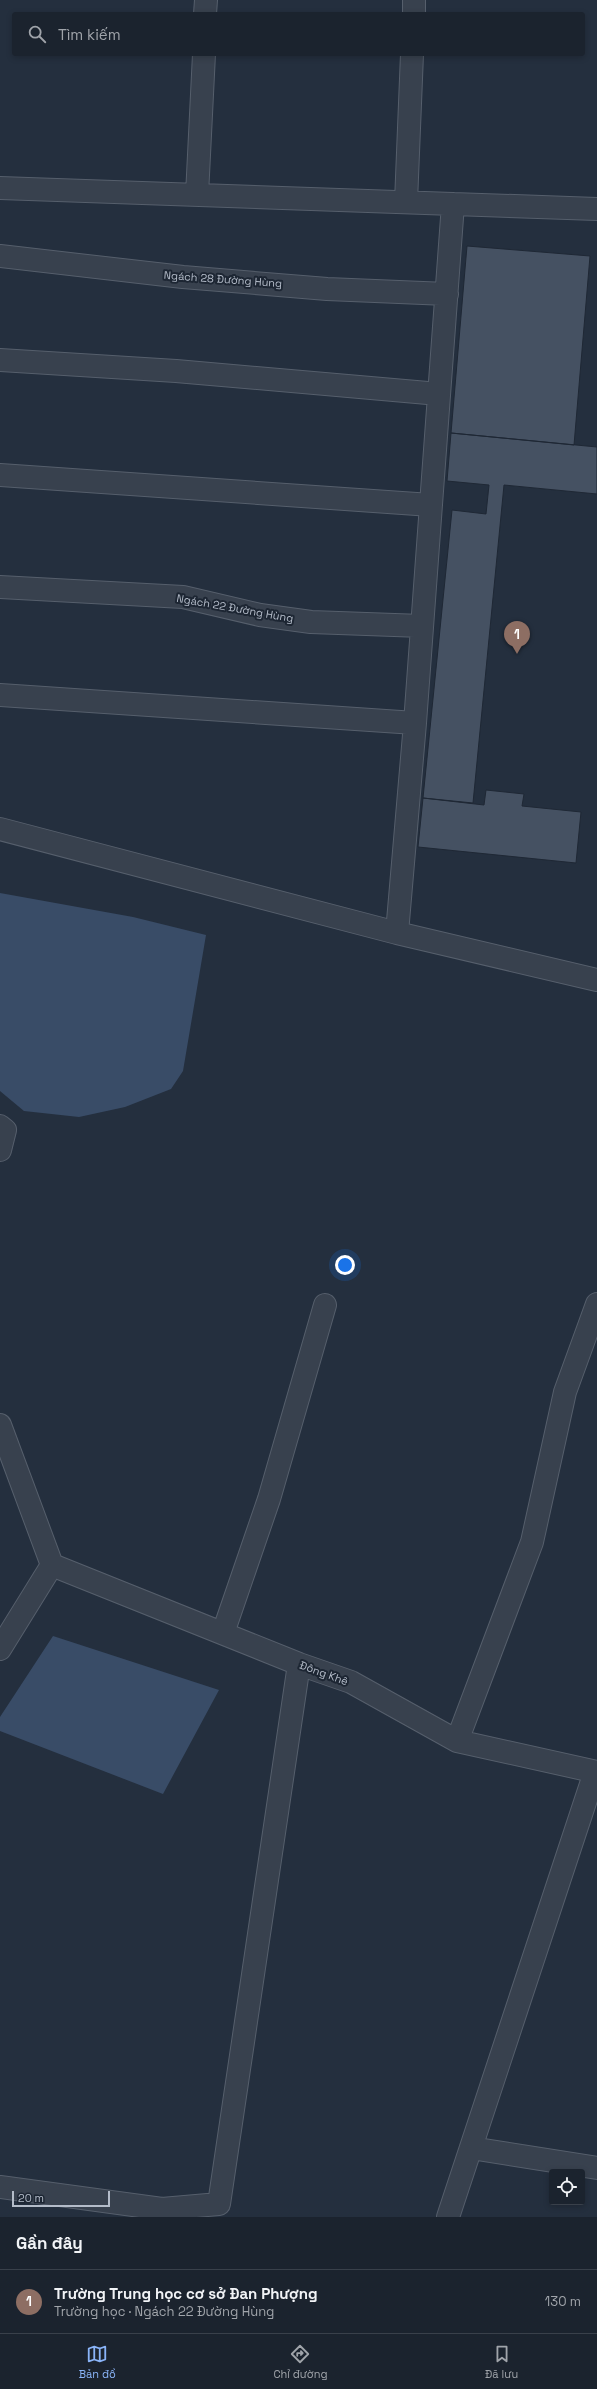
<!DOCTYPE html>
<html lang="vi">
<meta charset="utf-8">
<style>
body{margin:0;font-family:"Space Grotesk",sans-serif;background:#242b36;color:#f1f3f6}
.controls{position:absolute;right:12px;bottom:12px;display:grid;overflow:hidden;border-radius:4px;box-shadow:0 2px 6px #0003}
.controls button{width:36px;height:36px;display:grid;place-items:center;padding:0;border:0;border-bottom:1px solid #39404a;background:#1b232e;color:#f1f3f6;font:20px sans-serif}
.scale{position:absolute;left:12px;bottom:10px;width:98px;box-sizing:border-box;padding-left:4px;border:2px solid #b4bcc9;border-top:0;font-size:11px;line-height:14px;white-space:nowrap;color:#b4bcc9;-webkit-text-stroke:3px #1d2633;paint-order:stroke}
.you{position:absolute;left:345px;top:1265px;width:14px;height:14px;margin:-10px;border:3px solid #fff;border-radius:50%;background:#1a73e8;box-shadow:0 0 0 6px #1a73e833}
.badge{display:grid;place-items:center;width:26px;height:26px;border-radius:50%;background:#8ab4f8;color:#fff;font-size:13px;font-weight:700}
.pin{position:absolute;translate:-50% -33px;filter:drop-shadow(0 1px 2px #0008)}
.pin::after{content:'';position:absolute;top:21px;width:14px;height:12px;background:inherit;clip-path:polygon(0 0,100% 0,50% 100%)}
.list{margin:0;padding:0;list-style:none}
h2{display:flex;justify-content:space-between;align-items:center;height:52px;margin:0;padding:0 16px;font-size:17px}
h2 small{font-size:13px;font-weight:400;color:#a0a4aa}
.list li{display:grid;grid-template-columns:26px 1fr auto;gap:12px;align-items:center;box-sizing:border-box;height:64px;padding:0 16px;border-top:1px solid #39404a}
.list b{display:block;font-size:15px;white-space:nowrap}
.list p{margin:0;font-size:13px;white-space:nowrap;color:#a0a4aa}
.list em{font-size:13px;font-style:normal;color:#a0a4aa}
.icon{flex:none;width:22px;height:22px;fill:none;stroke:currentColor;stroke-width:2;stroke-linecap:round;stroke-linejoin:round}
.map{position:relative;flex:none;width:597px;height:2217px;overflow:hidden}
.search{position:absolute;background:#1b232e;box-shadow:0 2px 6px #0003;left:12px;right:12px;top:12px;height:44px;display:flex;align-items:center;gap:10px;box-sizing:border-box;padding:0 14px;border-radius:4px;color:#a0a4aa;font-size:15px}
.sheet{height:116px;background:#1b232e}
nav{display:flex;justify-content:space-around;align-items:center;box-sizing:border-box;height:56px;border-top:1px solid #39404a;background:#1b232e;font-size:11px;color:#a0a4aa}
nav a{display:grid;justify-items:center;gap:2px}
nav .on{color:#8ab4f8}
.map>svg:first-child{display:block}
.water{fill:#394c67}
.building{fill:#455162;stroke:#1f2835}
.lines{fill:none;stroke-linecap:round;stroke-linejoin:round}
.minor-casing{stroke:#565f6c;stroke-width:24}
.minor{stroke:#38414e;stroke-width:22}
.labels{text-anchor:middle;stroke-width:4;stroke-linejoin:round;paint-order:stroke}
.street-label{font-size:11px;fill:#b4bcc9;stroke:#1d2633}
</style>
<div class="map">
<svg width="597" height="2217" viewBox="0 0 597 2217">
<rect width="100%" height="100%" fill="#242f3e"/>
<path class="water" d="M 0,893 L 133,917 L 206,935 L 183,1071 L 171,1089 L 125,1107 L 79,1117 L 24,1111 L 0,1091 Z
M 53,1636 L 219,1690 L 163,1794 L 0,1731 L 0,1717 Z"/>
<path class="building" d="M 467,246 L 590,256 L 574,445 L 451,433 Z
M 451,433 L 597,447 L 597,494 L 504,485 L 473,803 L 423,798 L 452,510 L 486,514 L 489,485 L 447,481 Z
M 486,790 L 524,794 L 522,806 L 581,812 L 576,863 L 418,847 L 423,798 L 484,805 Z"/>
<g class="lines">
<defs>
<path id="minor" d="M 205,14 L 206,0
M 414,14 L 414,0
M 0,188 L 597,209
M 197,195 L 204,54
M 406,202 L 412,54
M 0,256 L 183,277 L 327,289 L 447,294
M 0,360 L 176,371 L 439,394
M 0,475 L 431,505
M 0,587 L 183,597 L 260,615 L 311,622 L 422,626
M 0,695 L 415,723
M 0,829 L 397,933 L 597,980
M 397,933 L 415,723 L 453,204
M 0,1126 L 5,1130 L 0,1150
M 0,1425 L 52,1565
M 52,1565 L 299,1664 L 351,1682 L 457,1741 L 597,1772
M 223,1633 L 269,1499 L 325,1305
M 0,1649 L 52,1565
M 457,1741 L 532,1542 L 565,1392 L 597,1304
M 471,2148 L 597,2168
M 0,2187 L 162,2209 L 219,2204 L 299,1664
M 448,2217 L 595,1772"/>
</defs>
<use href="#minor" class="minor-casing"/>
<use href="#minor" class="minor"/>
</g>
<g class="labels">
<g class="street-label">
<text transform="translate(223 279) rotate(4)" y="4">Ngách 28 Đường Hùng</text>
<text transform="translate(235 608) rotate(10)" y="4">Ngách 22 Đường Hùng</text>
<text transform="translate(324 1673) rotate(20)" y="4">Đông Khê</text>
</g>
</g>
</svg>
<div class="controls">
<button><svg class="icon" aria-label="locate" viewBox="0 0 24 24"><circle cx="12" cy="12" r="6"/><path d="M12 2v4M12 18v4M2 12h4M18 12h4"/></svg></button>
</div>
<div class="scale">20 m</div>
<div class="you"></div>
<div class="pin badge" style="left:517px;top:654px;background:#8d6e63">1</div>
<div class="search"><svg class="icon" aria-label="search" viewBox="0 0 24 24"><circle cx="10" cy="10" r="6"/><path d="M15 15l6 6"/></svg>Tìm kiếm</div>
</div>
<section class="sheet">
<h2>Gần đây<small></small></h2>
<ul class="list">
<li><span class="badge" style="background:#8d6e63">1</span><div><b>Trường Trung học cơ sở Đan Phượng</b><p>Trường học · Ngách 22 Đường Hùng</p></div><em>130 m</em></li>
</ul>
</section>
<nav>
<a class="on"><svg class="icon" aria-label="map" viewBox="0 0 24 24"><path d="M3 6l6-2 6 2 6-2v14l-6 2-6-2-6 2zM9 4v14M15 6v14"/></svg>Bản đồ</a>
<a><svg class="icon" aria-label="directions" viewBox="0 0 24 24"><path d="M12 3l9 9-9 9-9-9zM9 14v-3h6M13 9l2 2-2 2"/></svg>Chỉ đường</a>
<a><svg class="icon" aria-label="saved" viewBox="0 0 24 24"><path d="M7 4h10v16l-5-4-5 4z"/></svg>Đã lưu</a>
</nav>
